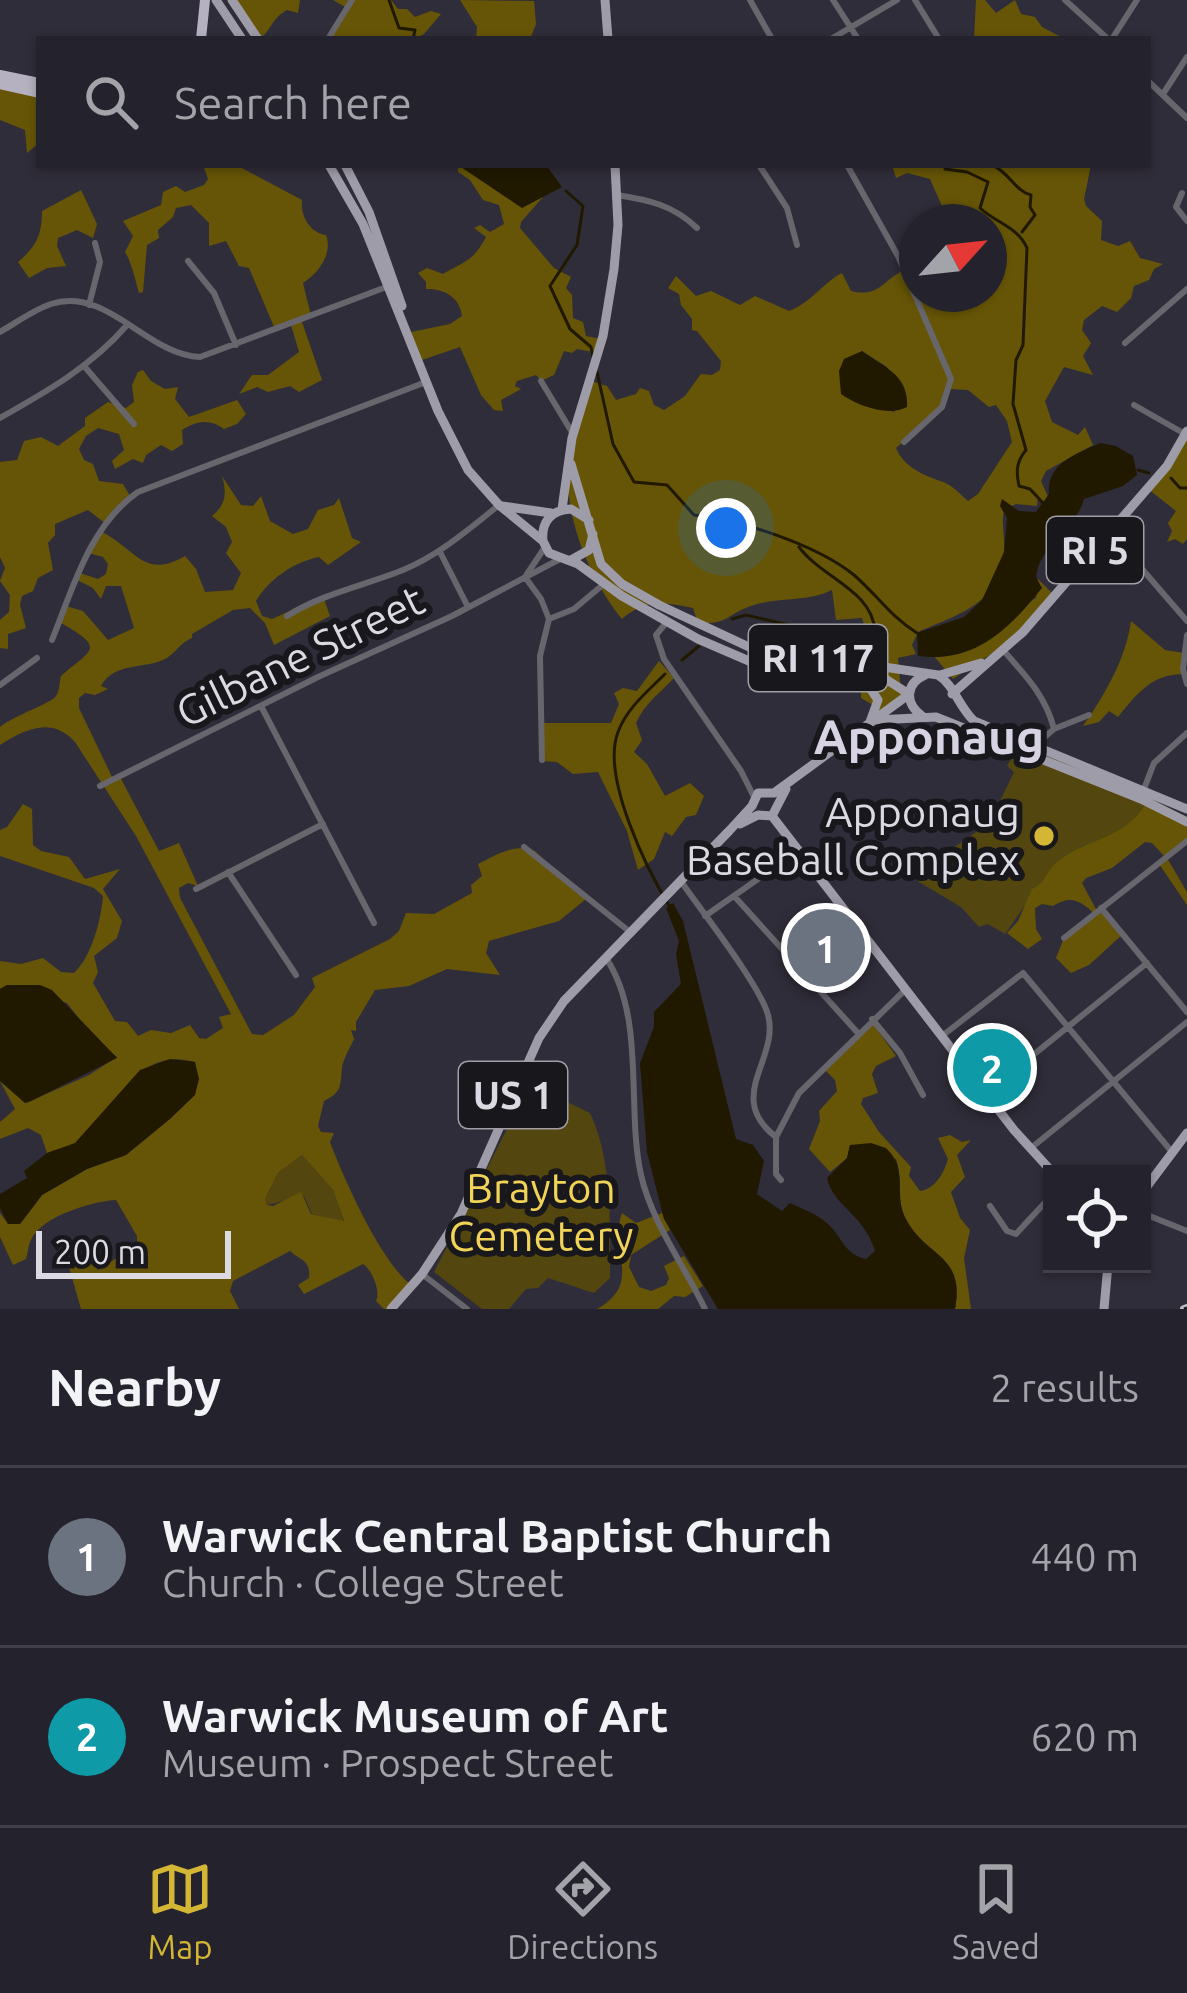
<!DOCTYPE html>
<meta charset="utf-8">
<style>
body{margin:0;font-family:Ubuntu,sans-serif;background:#302f38;color:#f1f3f6}
.controls{position:absolute;right:36px;bottom:36px;display:grid;overflow:hidden;border-radius:0px;box-shadow:0 3px 9px #0004}
.controls button{width:108px;height:108px;display:grid;place-items:center;padding:0;border:0;border-bottom:3px solid #413f48;background:#24222c;color:#f1f3f6;font:60px sans-serif}
.compass{position:absolute;left:899px;top:204px;width:108px;height:108px;border-radius:50%;background:#24222c;box-shadow:0 3px 9px #0004;rotate:63deg}
.scale{position:absolute;left:36px;bottom:30px;width:195px;box-sizing:border-box;padding-left:12px;border:6px solid #dbd9e1;border-top:0;font-size:33px;line-height:42px;white-space:nowrap;color:#dbd9e1;-webkit-text-stroke:9px #18171c;paint-order:stroke}
.you{position:absolute;left:726px;top:528px;width:42px;height:42px;margin:-30px;border:9px solid #fff;border-radius:50%;background:#1a73e8;box-shadow:0 0 0 18px #1a73e833}
.badge{display:grid;place-items:center;width:78px;height:78px;border-radius:50%;background:#d4b635;color:#fff;font-size:39px;font-weight:700}
.pin{position:absolute;translate:-50% -50%;border:6px solid #fff;box-shadow:0 3px 12px #0006}
.list{margin:0;padding:0;list-style:none}
h2{display:flex;justify-content:space-between;align-items:center;height:156px;margin:0;padding:0 48px;font-size:51px}
h2 small{font-size:39px;font-weight:400;color:#a3a4a9}
.list li{display:grid;grid-template-columns:78px 1fr auto;gap:36px;align-items:center;box-sizing:border-box;height:180px;padding:0 48px;border-top:3px solid #413f48}
.list b{display:block;font-size:45px;white-space:nowrap}
.list p{margin:0;font-size:39px;white-space:nowrap;color:#a3a4a9}
.list em{font-size:39px;font-style:normal;color:#a3a4a9}
.icon{flex:none;width:66px;height:66px;fill:none;stroke:currentColor;stroke-width:2;stroke-linecap:round;stroke-linejoin:round}
.map{position:relative;flex:none;width:1187px;height:1309px;overflow:hidden}
.search{position:absolute;background:#24222c;box-shadow:0 3px 9px #0004;left:36px;right:36px;top:36px;height:132px;display:flex;align-items:center;gap:30px;box-sizing:border-box;padding:0 42px;border-radius:0px;color:#a3a4a9;font-size:45px}
.sheet{height:516px;background:#24222c}
nav{display:flex;justify-content:space-around;align-items:center;box-sizing:border-box;height:168px;border-top:3px solid #413f48;background:#24222c;font-size:33px;color:#a3a4a9}
nav a{display:grid;justify-items:center;gap:6px}
nav .on{color:#d4b635}
.map>svg:first-child{display:block}
.green{fill:#53460e}
.forest{fill:#665506;fill-rule:evenodd}
.water{fill:#201900}
.lines{fill:none;stroke-linecap:round;stroke-linejoin:round}
.stream{stroke:#201900;stroke-width:3}
.minor{stroke:#68666d;stroke-width:6}
.major{stroke:#9f9ca9;stroke-width:9}
.highway{stroke:#b5b1c1;stroke-width:10}
.rail-casing{stroke:#bfbdc5;stroke-width:8}
.rail{stroke:#18171c;stroke-width:3;stroke-dasharray:9;stroke-linecap:butt}
.poi-dot{fill:#d4b635;stroke:#18171c;stroke-width:4.5}
.labels{text-anchor:middle;stroke-width:12;stroke-linejoin:round;paint-order:stroke}
.shield{fill:#18171c;stroke:#a09fa6;stroke-width:3}
.shield-label{font-size:39px;font-weight:bold;fill:#dbd9e1}
.street-label{font-size:42px;fill:#dbd9e1;stroke:#18171c}
.poi-label{font-size:42px;fill:#dbd9e1;stroke:#18171c;text-anchor:end}
.park-label{font-size:42px;fill:#f1d358;stroke:#18171c}
.quarter-label{font-size:48px;font-weight:bold;fill:#d7d3e3;stroke:#18171c}
</style>
<div class="map">
<svg width="1187" height="1309" viewBox="0 0 1187 1309">
<rect width="100%" height="100%" fill="#302d3a"/>
<path class="green" d="M 1019,746 L 1103,777 L 1154,809 L 1028,901 L 1005,934 L 988,924 L 979,927 L 961,907 L 919,882 L 915,875 L 990,822 L 1014,772 L 1007,766 Z
M 530,1084 L 590,1113 C 613,1161 610,1226 610,1278 L 594,1293 L 548,1278 L 538,1288 L 526,1289 L 509,1309 L 482,1309 L 434,1272 Z
M 302,1155 L 333,1190 L 344,1222 L 312,1214 L 304,1196 L 267,1205 L 265,1199 L 278,1173 Z"/>
<path class="forest" d="M 233,0 L 300,0 L 298,13 L 287,10 C 272,18 272,29 260,39 Z
M 333,0 L 391,0 L 398,9 L 407,9 L 415,17 L 431,11 L 441,14 L 424,34 L 414,39 L 328,39 L 347,8 Z
M 460,0 L 534,1 L 536,24 L 530,39 L 476,39 L 477,27 Z
M 976,0 L 985,0 L 996,13 L 1015,0 L 1021,14 L 1035,17 L 1042,27 L 1065,39 L 974,39 Z
M 0,84 L 39,93 L 39,143 L 27,153 L 25,130 L 0,120 Z
M 203,165 L 236,165 L 302,200 C 300,216 310,233 326,235 C 333,253 319,273 303,283 L 311,316 L 302,322 L 322,380 L 299,392 L 290,386 L 268,392 L 257,387 L 239,394 L 252,375 L 268,375 L 299,352 L 291,325 L 275,329 L 249,268 L 239,266 L 226,241 L 209,246 L 209,223 L 191,205 L 176,208 L 173,217 L 158,230 L 159,238 L 147,245 L 143,292 L 139,293 C 136,282 131,261 125,252 L 133,236 L 123,221 L 161,205 L 163,192 L 176,186 L 185,192 L 204,185 L 208,179 Z
M 458,165 C 470,170 508,196 517,205 L 543,197 L 521,222 L 520,228 L 554,268 L 571,277 L 566,288 L 572,295 L 573,318 L 583,322 L 586,336 L 602,339 L 598,353 L 577,349 L 572,353 L 564,351 L 554,375 L 541,381 L 536,375 L 517,381 L 515,386 L 521,389 L 501,400 L 503,411 L 494,410 L 481,395 L 460,347 L 419,361 L 411,332 L 450,324 L 462,316 C 460,297 443,288 426,289 L 426,282 L 418,273 L 427,268 L 443,274 C 467,260 473,261 486,237 L 474,228 L 480,225 L 490,232 L 504,224 L 499,205 L 483,200 L 470,180 L 458,172 Z
M 892,165 L 1091,165 L 1084,199 L 1086,206 L 1102,221 L 1101,240 L 1118,246 L 1130,241 L 1140,258 L 1163,264 L 1154,269 L 1149,280 L 1134,286 L 1131,298 L 1117,312 L 1102,306 L 1084,320 L 1082,330 L 1091,343 L 1083,356 L 1093,375 L 1064,367 L 1045,401 L 1052,422 L 1078,435 L 1085,427 L 1093,445 L 1046,471 L 1041,481 L 1048,497 L 1045,503 L 1038,497 L 1037,506 L 1016,504 L 1004,510 C 1001,523 1005,536 1004,549 C 1001,605 958,614 918,632 L 912,645 L 916,654 L 898,658 L 902,703 L 879,717 L 873,705 L 861,698 L 861,638 L 867,634 L 862,618 L 836,620 L 832,590 C 808,602 780,597 754,605 C 727,613 729,625 698,623 L 693,608 C 665,602 644,599 622,619 C 591,581 566,522 568,472 C 568,443 583,409 591,381 L 607,386 L 616,400 L 636,394 L 640,388 L 649,391 L 654,405 L 664,410 L 685,396 L 701,374 L 712,375 L 720,370 L 721,361 L 697,331 L 692,330 L 692,319 L 681,305 L 679,294 L 668,288 L 676,276 L 696,296 L 711,291 L 740,305 L 755,296 L 789,311 C 812,302 824,282 842,273 L 851,291 C 879,298 883,280 904,270 L 909,277 L 917,273 L 917,294 L 989,294 L 989,222 L 949,222 L 930,179 L 907,173 L 896,178 ZM 862,351 L 887,367 L 895,412 L 859,404 ZM 951,389 L 968,390 L 989,407 L 996,405 L 1007,421 L 1012,442 L 978,494 L 968,501 C 960,494 952,485 943,482 C 926,476 904,468 896,448 L 940,408 Z
M 81,190 L 97,224 L 93,238 L 77,230 L 58,238 L 57,246 L 66,266 L 47,268 L 29,278 L 18,262 C 36,247 42,235 42,211 Z
M 143,370 L 151,381 L 165,389 L 178,387 L 175,399 L 189,417 L 237,400 L 246,414 L 237,424 L 224,429 C 210,418 196,421 182,430 L 183,444 L 172,451 L 161,445 L 146,455 L 143,463 L 133,459 L 115,469 L 112,461 L 124,450 L 119,434 L 98,428 L 86,436 L 79,449 L 84,460 L 93,464 L 99,481 L 123,484 L 130,496 L 106,524 L 88,510 L 55,524 L 55,535 L 48,543 L 53,570 L 38,578 L 33,591 L 22,596 L 20,605 L 26,628 L 8,634 L 8,649 L 0,648 L 0,620 L 9,612 L 10,595 L 0,581 L 5,568 L 0,557 L 0,462 L 17,460 L 24,441 L 41,437 L 58,446 L 85,426 L 85,418 L 108,402 L 126,408 L 134,402 L 132,385 L 138,372 Z
M 1187,432 L 1187,539 L 1183,544 L 1175,539 L 1167,542 L 1172,531 L 1168,523 L 1176,511 L 1148,489 Z
M 222,476 L 241,505 L 253,506 L 261,496 L 270,521 L 293,534 L 308,529 L 318,510 L 334,505 L 339,498 L 352,538 L 361,542 L 328,565 L 319,557 C 294,562 269,579 256,601 L 262,616 L 272,619 L 323,596 L 330,616 L 274,645 L 265,623 L 250,608 L 233,610 L 192,634 L 192,638 C 180,643 177,651 167,658 C 146,670 115,661 101,686 L 108,689 L 95,695 L 85,693 L 79,698 L 79,708 L 113,779 L 120,777 L 159,851 L 179,843 L 198,886 L 188,883 L 179,888 L 180,898 L 252,1034 L 263,1035 L 294,1015 L 315,987 L 312,978 L 390,939 L 399,931 L 406,913 L 434,914 L 472,893 L 471,885 L 482,876 L 478,864 C 496,855 514,843 535,851 L 586,899 L 559,921 L 489,941 L 486,953 L 500,975 L 447,969 L 409,986 L 375,990 L 356,1022 L 356,1031 L 351,1030 L 354,1039 C 350,1048 343,1059 342,1068 C 340,1087 342,1092 324,1101 L 318,1126 L 321,1132 L 334,1133 L 330,1142 C 343,1177 383,1267 413,1286 L 392,1309 L 384,1309 L 376,1301 C 381,1291 372,1270 363,1264 L 304,1294 L 298,1285 L 309,1278 C 311,1260 301,1261 290,1251 L 233,1281 L 230,1291 L 239,1309 L 81,1309 L 69,1267 L 90,1258 L 98,1270 L 137,1245 L 137,1236 L 116,1200 C 94,1201 41,1216 31,1240 C 28,1246 28,1252 26,1259 L 13,1265 L 0,1237 L 0,1213 L 8,1224 L 20,1224 L 42,1195 L 87,1169 L 126,1155 L 171,1118 L 195,1062 C 132,1044 117,1117 74,1144 C 66,1148 56,1149 47,1153 L 41,1135 L 28,1128 L 0,1139 L 0,1122 L 15,1109 L 0,1081 L 26,1103 L 89,1075 L 117,1057 L 94,1038 L 67,1003 L 7,985 L 0,989 L 0,961 L 21,964 L 43,958 L 61,972 L 74,973 C 92,956 101,920 103,896 L 94,888 L 0,856 L 0,830 L 7,827 L 23,804 L 32,809 L 33,845 L 41,851 L 69,857 L 85,879 L 120,869 L 103,889 L 122,921 L 117,938 L 94,956 L 98,972 L 93,983 L 115,1021 L 127,1022 L 138,1036 L 151,1030 L 171,1033 L 190,1025 L 199,1038 L 206,1039 L 223,1028 L 219,1017 L 231,1014 L 136,836 L 75,742 C 52,716 25,729 0,745 L 0,727 C 13,716 52,703 56,696 C 60,690 59,682 61,676 C 91,649 108,649 59,622 L 66,606 L 83,611 L 108,640 L 134,628 L 121,586 L 106,586 L 101,599 L 93,588 L 77,580 L 80,573 L 98,579 L 106,574 L 108,564 L 103,557 L 88,553 L 102,532 C 136,549 144,580 185,556 L 196,569 L 205,592 L 233,590 L 241,573 L 226,553 L 232,542 L 226,527 L 212,516 C 226,504 227,494 222,476 ZM 302,1155 L 333,1190 L 344,1221 L 311,1214 L 301,1192 L 273,1206 L 267,1205 L 265,1199 L 278,1173 Z
M 1038,579 L 1055,596 L 1023,633 L 953,679 L 934,656 L 1036,598 Z
M 1131,621 L 1165,650 L 1184,653 L 1184,674 C 1151,674 1137,694 1118,717 L 1109,711 L 1099,722 L 1083,726 C 1104,696 1126,659 1131,621 Z
M 659,661 L 674,678 C 659,694 645,703 636,723 L 642,740 L 634,752 L 647,764 L 665,796 L 690,783 L 704,796 L 696,815 L 686,817 L 672,836 L 665,832 L 654,859 L 638,870 L 627,831 L 598,772 L 573,774 L 557,762 L 542,761 L 540,723 L 611,723 L 619,704 L 614,693 L 623,688 L 637,691 Z
M 1149,798 L 1187,817 L 1187,840 L 1167,858 L 1187,892 L 1187,905 L 1159,864 L 1165,857 L 1152,843 L 1145,842 L 1112,868 L 1086,878 L 1082,883 L 1097,911 L 1103,909 L 1123,934 L 1089,965 L 1071,973 L 1056,958 L 1064,938 L 1094,913 C 1079,900 1071,895 1053,906 L 1042,904 L 1035,908 L 1036,929 L 1042,939 L 1028,949 L 1007,933 L 1018,921 L 1032,889 C 1046,883 1046,871 1057,862 C 1090,836 1128,840 1149,798 Z
M 871,1021 L 896,1056 L 876,1066 L 872,1074 L 878,1093 L 863,1098 L 861,1104 L 879,1132 L 911,1167 L 909,1176 L 920,1191 C 935,1189 944,1173 948,1159 L 938,1138 L 950,1135 L 962,1142 L 971,1140 L 957,1155 L 965,1177 L 951,1192 L 960,1218 L 970,1230 L 964,1258 L 971,1309 L 955,1309 C 966,1250 920,1257 904,1215 C 896,1197 903,1178 896,1159 L 850,1145 L 847,1158 L 830,1172 L 809,1149 L 820,1121 L 819,1111 L 837,1091 L 835,1080 L 824,1069 Z
M 622,1213 L 636,1223 L 662,1213 L 670,1230 L 631,1255 L 629,1267 L 639,1287 L 651,1291 L 666,1285 L 669,1278 L 664,1266 L 684,1256 L 703,1286 L 685,1297 L 674,1296 L 658,1309 L 597,1309 C 644,1283 608,1251 622,1213 Z"/>
<path class="water" d="M 458,165 L 546,165 L 562,187 L 522,208 Z
M 862,351 C 885,368 909,375 907,407 C 888,417 858,406 841,394 L 839,371 L 844,359 Z
M 1100,443 L 1116,446 L 1133,456 L 1137,475 L 1123,486 L 1084,499 C 1075,531 1040,544 1036,577 L 1042,588 C 1010,628 975,664 918,656 L 917,633 L 964,617 L 982,600 L 1004,552 L 1007,518 L 1000,506 L 1002,499 L 1019,511 L 1036,512 L 1049,494 C 1046,464 1076,454 1100,443 Z
M 673,903 L 683,921 L 736,1139 L 753,1145 L 764,1161 L 757,1194 L 782,1211 L 790,1203 C 803,1209 817,1214 828,1224 C 843,1238 844,1254 866,1259 L 875,1251 C 864,1214 832,1205 827,1178 L 847,1158 L 850,1145 L 871,1143 L 886,1148 C 910,1170 892,1196 907,1221 C 928,1258 965,1255 955,1309 L 718,1309 L 664,1219 L 647,1152 L 640,1063 L 654,1027 L 654,1012 L 681,984 L 676,954 L 679,941 L 666,908 Z
M 7,985 L 40,985 L 52,990 L 117,1058 L 31,1101 L 25,1103 L 0,1081 L 0,989 Z
M 170,1059 L 195,1062 L 199,1079 L 195,1095 L 171,1118 L 126,1155 L 87,1169 L 42,1195 L 20,1224 L 8,1224 L 0,1208 L 0,1194 L 27,1178 L 24,1171 L 47,1153 L 75,1143 L 140,1070 Z"/>
<g class="lines">
<path class="stream" d="M 389,0 L 399,28 L 415,30 L 413,39
M 992,165 C 1009,172 1015,191 1031,195 L 1030,207 L 1035,215 L 1022,232
M 945,169 L 967,172 L 988,182 L 980,208 C 996,223 1018,227 1027,248 L 1023,345 L 1016,360 L 1013,404 L 1026,450 C 1016,462 1016,472 1019,486 L 1030,489 L 1043,503
M 566,191 L 583,206 L 577,245 L 550,286 L 570,329 L 591,347 L 593,357
M 597,372 L 613,444 L 634,482 L 667,485 L 694,515 C 741,520 817,545 854,575 C 877,595 891,617 917,633
M 1138,470 L 1149,473
M 1171,478 L 1180,488 L 1187,488
M 732,619 L 746,615 L 815,631 L 875,631 C 872,590 823,579 799,547
M 682,660 L 699,646
M 665,674 C 647,692 627,708 618,732 C 601,776 646,868 670,907"/>
<path class="minor" d="M 750,0 L 772,39
M 833,0 L 858,39
M 915,0 L 939,39
M 1065,0 L 1108,39
M 328,39 L 352,0
M 831,39 L 897,0
M 1112,39 L 1137,0
M 1148,81 L 1187,118
M 1163,94 L 1187,57
M 759,165 L 787,208 L 797,245
M 847,165 L 898,256 L 951,379 L 942,407 L 904,442
M 1182,193 L 1176,207 L 1187,221
M 617,195 C 649,200 673,205 697,228
M 188,261 L 214,293 L 236,345
M 89,305 L 100,262 L 95,243
M 0,332 C 16,323 33,310 51,304 C 107,286 147,355 200,357 L 389,286
M 1125,343 L 1187,289
M 84,366 L 134,424
M 541,381 L 573,434
M 1134,405 L 1185,434
M 0,418 C 46,392 92,366 127,325
M 1110,532 L 1187,621
M 440,552 L 468,607
M 527,574 L 545,547
M 525,577 L 541,599 L 549,619 L 540,656 L 542,760
M 287,616 C 324,593 363,586 403,570 C 439,555 468,530 499,505
M 549,619 L 574,609 L 605,583
M 666,623 L 656,635 L 664,659 L 741,771 L 754,797
M 1187,635 L 1183,669 L 1187,684
M 52,640 C 73,588 90,525 138,492 L 426,382
M 1003,650 C 1025,675 1046,696 1054,729 L 1034,746
M 0,685 L 37,658
M 261,706 L 374,923
M 1054,729 L 1089,715
M 100,786 L 318,677 L 452,616 L 560,559
M 1144,789 L 1154,763 L 1187,733
M 524,847 L 630,932
M 228,872 L 296,975
M 680,880 C 700,909 760,985 768,1015 C 780,1059 724,1097 776,1137
M 196,889 L 323,824
M 735,897 L 857,1032
M 1101,908 L 1187,1012
M 705,916 L 797,852
M 1064,938 L 1187,841
M 606,958 C 646,1018 626,1107 641,1175 C 652,1223 684,1265 705,1309
M 872,1019 L 900,1053 L 923,1095
M 942,1036 L 1023,973 L 1172,1152
M 986,1093 L 1147,963
M 1031,1148 L 1187,1022
M 781,1180 L 776,1174 L 776,1137 L 799,1093 L 906,989
M 990,1206 L 1007,1231 L 1016,1234 L 1052,1195
M 1142,1213 L 1187,1231
M 422,1274 L 467,1309"/>
<path class="major" d="M 216,0 L 242,39
M 232,0 L 258,39
M 605,0 L 608,39
M 329,165 L 363,224 L 438,411 L 468,470 L 499,505 L 543,541 L 549,553 L 578,564 L 622,596 L 698,639 L 749,661 L 809,674 L 876,673 L 909,694
M 345,165 L 369,212 L 402,306
M 571,464 L 601,564 L 622,584 L 659,605 L 749,647 L 938,675 C 954,685 959,707 974,721 L 1187,809
M 502,506 L 551,513
M 562,509 L 572,438 L 603,336 L 614,269 L 618,225 L 615,165
M 543,541 C 541,522 551,510 571,509 L 589,520
M 571,560 L 589,550 L 593,534
M 940,675 L 981,663
M 814,676 L 868,685 L 878,700 L 870,722
M 952,694 L 1023,632 L 1167,466 L 1187,431
M 922,716 C 904,703 906,683 925,675
M 876,720 L 936,717 L 1141,799 L 1187,822
M 774,793 L 908,695
M 772,816 L 1014,1130 L 1054,1174
M 740,824 L 758,815 L 772,816 L 786,789
M 1142,1193 L 1187,1133
M 391,1309 L 422,1274 L 461,1214 L 539,1038 L 564,1001 L 729,831 L 752,806 L 758,793 L 774,793
M 1104,1309 L 1108,1264"/>
<path class="highway" d="M 201,39 L 205,0
M 0,75 L 39,83
M 0,84 L 39,93"/>
<defs>
<path id="rail" d="M 1184,1309 L 1187,1308"/>
</defs>
<use href="#rail" class="rail-casing"/>
<use href="#rail" class="rail"/>
</g>
<circle class="poi-dot" cx="1044" cy="836" r="12"/>
<g class="labels">
<g class="shield">
<rect x="1047" y="517" width="96" height="66" rx="9"/>
<rect x="749" y="625" width="138" height="66" rx="9"/>
<rect x="459" y="1062" width="108" height="66" rx="9"/>
</g>
<g class="shield-label">
<text x="1095" y="564">RI 5</text>
<text x="818" y="672">RI 117</text>
<text x="513" y="1109">US 1</text>
</g>
<g class="street-label">
<text transform="translate(300 656) rotate(-26)" y="15">Gilbane Street</text>
</g>
<g class="poi-label">
<text x="1020" y="827">Apponaug<tspan x="1020" dy="48">Baseball Complex</tspan></text>
</g>
<g class="park-label">
<text x="541" y="1203">Brayton<tspan x="541" dy="48">Cemetery</tspan></text>
</g>
<g class="quarter-label">
<text x="929" y="754">Apponaug</text>
</g>
</g>
</svg>
<div class="controls">
<button><svg class="icon" aria-label="locate" viewBox="0 0 24 24"><circle cx="12" cy="12" r="6"/><path d="M12 2v4M12 18v4M2 12h4M18 12h4"/></svg></button>
</div>
<svg class="compass" viewBox="-18 -18 36 36"><path d="M0-13l5 13h-10z" fill="#e53935"/><path d="M0 13l5-13h-10z" fill="#a3a4a9"/></svg>
<div class="scale">200 m</div>
<div class="you"></div>
<div class="pin badge" style="left:826px;top:948px;background:#6b7280">1</div>
<div class="pin badge" style="left:992px;top:1068px;background:#0f9aa8">2</div>
<div class="search"><svg class="icon" aria-label="search" viewBox="0 0 24 24"><circle cx="10" cy="10" r="6"/><path d="M15 15l6 6"/></svg>Search here</div>
</div>
<section class="sheet">
<h2>Nearby<small>2 results</small></h2>
<ul class="list">
<li><span class="badge" style="background:#6b7280">1</span><div><b>Warwick Central Baptist Church</b><p>Church · College Street</p></div><em>440 m</em></li>
<li><span class="badge" style="background:#0f9aa8">2</span><div><b>Warwick Museum of Art</b><p>Museum · Prospect Street</p></div><em>620 m</em></li>
</ul>
</section>
<nav>
<a class="on"><svg class="icon" aria-label="map" viewBox="0 0 24 24"><path d="M3 6l6-2 6 2 6-2v14l-6 2-6-2-6 2zM9 4v14M15 6v14"/></svg>Map</a>
<a><svg class="icon" aria-label="directions" viewBox="0 0 24 24"><path d="M12 3l9 9-9 9-9-9zM9 14v-3h6M13 9l2 2-2 2"/></svg>Directions</a>
<a><svg class="icon" aria-label="saved" viewBox="0 0 24 24"><path d="M7 4h10v16l-5-4-5 4z"/></svg>Saved</a>
</nav>
